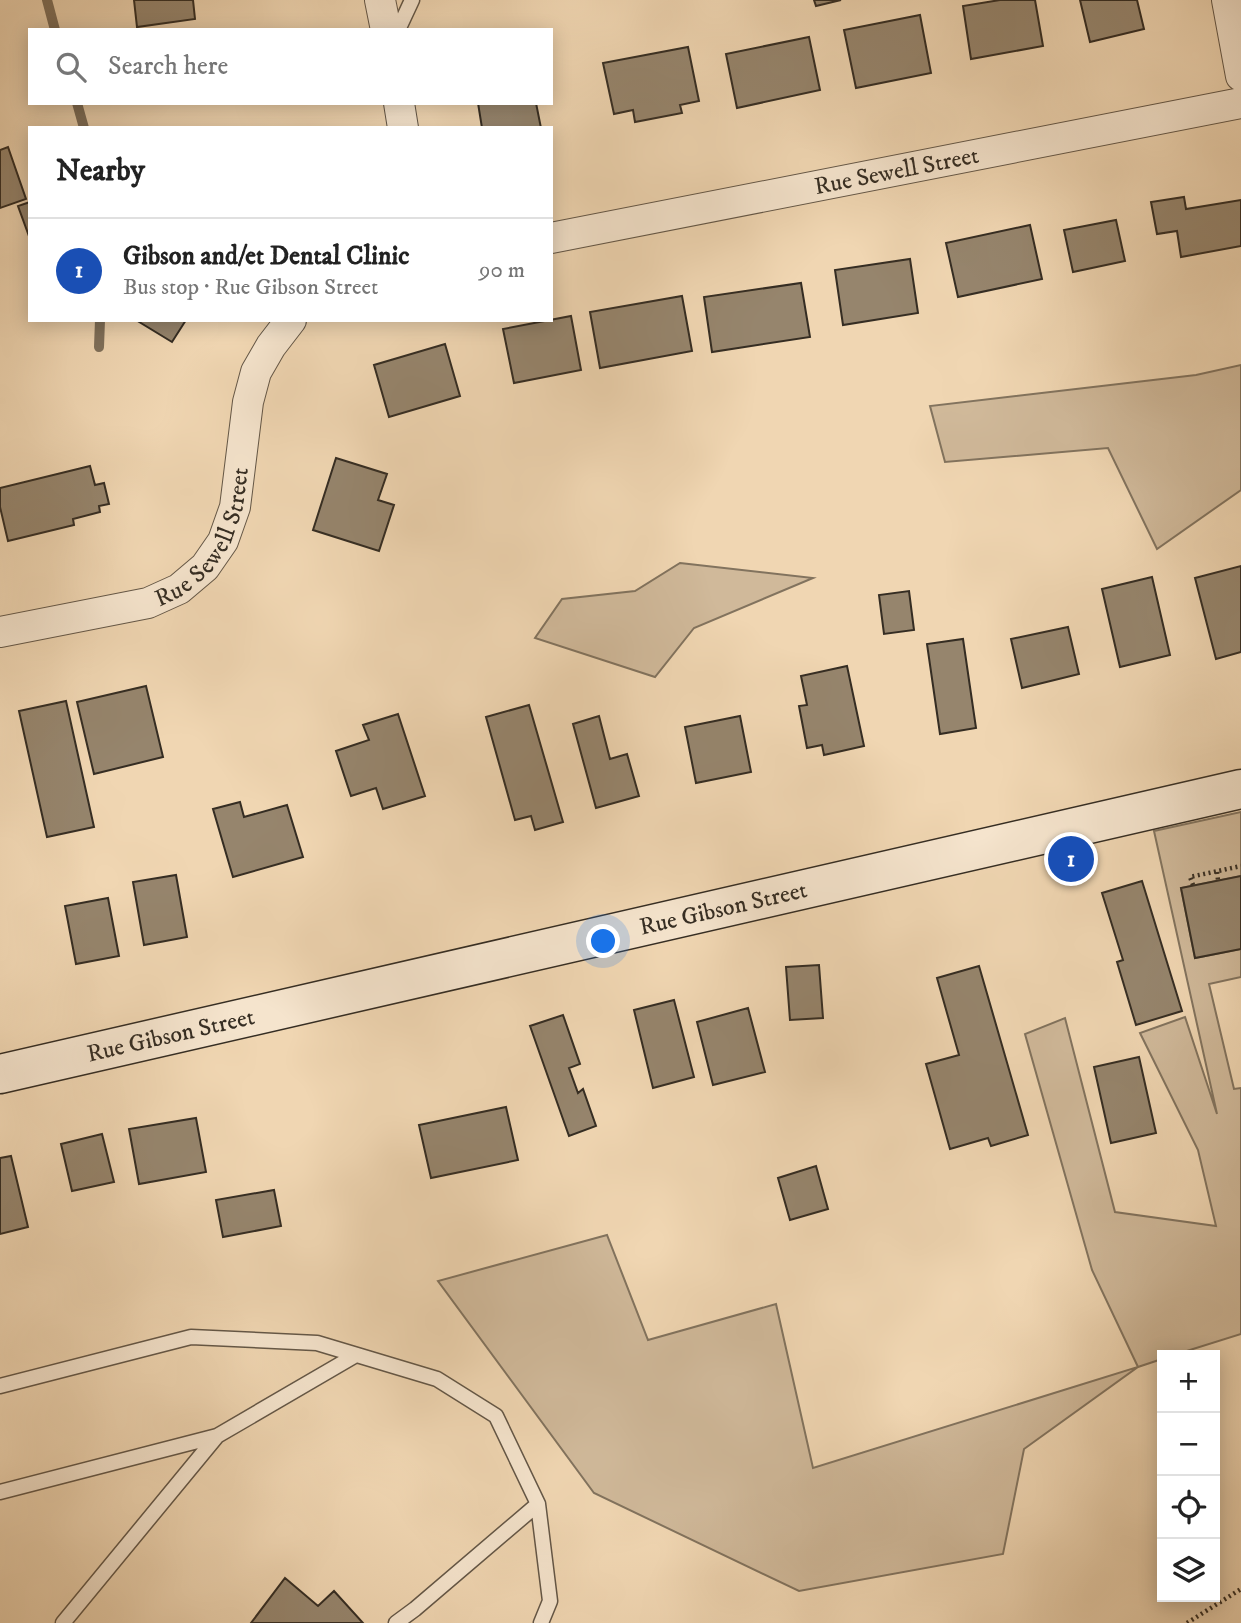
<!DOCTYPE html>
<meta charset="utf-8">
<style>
body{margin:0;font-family:"IM FELL DW Pica",serif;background:#f2f2f2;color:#222}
.controls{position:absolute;right:21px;bottom:21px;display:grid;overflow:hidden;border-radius:0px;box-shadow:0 4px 18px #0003}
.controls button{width:63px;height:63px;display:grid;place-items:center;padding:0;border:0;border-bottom:2px solid #e0e0e0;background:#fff;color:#222;font:35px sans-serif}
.you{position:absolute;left:604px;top:942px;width:24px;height:24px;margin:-18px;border:5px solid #fff;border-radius:50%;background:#1a73e8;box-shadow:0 0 0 10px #1a73e833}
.badge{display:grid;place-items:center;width:46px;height:46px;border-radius:50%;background:#8f2418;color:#fff;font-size:23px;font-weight:700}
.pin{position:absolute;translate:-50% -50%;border:4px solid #fff;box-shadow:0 2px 7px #0006}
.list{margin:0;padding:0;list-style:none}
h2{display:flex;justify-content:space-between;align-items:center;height:91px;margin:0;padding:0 28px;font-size:30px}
h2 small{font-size:23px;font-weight:400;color:#767676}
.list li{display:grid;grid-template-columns:46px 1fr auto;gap:21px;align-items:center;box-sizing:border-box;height:105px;padding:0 28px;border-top:2px solid #e0e0e0}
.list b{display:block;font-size:26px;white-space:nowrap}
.list p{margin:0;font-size:23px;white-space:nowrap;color:#767676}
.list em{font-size:23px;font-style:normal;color:#767676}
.icon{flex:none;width:38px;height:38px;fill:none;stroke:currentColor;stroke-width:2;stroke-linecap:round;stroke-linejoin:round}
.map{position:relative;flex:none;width:1241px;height:1623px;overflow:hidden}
.search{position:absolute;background:#fff;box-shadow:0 4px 18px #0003;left:28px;top:28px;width:525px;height:77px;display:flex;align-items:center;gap:18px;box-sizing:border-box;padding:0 24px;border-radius:0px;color:#767676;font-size:26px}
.panel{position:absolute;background:#fff;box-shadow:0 4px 18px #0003;left:28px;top:126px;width:525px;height:196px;border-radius:0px}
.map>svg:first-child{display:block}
.green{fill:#d0b99a;stroke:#82735e;stroke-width:2}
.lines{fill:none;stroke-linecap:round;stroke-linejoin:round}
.stream{stroke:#7f705b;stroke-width:10}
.building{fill:#96856d;stroke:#352d23;stroke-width:2}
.service-casing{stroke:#645747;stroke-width:17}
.minor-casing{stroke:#645747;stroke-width:32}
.secondary-casing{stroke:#352d23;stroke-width:41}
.path{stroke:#352d23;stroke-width:4.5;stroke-dasharray:2 3.5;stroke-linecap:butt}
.service{stroke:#f5e4cd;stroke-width:14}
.minor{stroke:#f5e4cd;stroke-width:30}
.secondary{stroke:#f5e4cd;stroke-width:38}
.labels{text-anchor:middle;stroke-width:5;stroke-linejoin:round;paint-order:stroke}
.street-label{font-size:24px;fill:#352d23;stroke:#f5e4cd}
</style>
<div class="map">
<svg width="1241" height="1623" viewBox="0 0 1241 1623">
<rect width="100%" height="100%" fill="#f0d6b2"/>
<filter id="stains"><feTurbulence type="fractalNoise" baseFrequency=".00286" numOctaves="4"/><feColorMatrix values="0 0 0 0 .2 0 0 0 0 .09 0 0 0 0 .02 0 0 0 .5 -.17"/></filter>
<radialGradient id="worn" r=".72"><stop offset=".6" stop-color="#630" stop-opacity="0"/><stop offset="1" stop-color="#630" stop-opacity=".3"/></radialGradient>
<path class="green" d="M 1241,365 L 1241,490 L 1157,549 L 1108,448 L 945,462 L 930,406 L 1196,375 Z
M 680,563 L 813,578 L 694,628 L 655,677 L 535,638 L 562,599 L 635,591 Z
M 1241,812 L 1241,876 L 1181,888 L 1195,958 L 1241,949 L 1241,977 L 1209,984 L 1234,1089 L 1241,1088 L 1241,1334 L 1174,1355 L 1162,1355 L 1162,1359 L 1138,1367 L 1024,1449 L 1003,1554 L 799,1591 L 594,1493 L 438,1281 L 607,1235 L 648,1340 L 776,1304 L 813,1468 L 1138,1367 L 1092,1270 L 1025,1034 L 1065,1018 L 1115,1212 L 1216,1226 L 1198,1150 L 1140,1033 L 1185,1017 L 1217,1114 L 1154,831 Z"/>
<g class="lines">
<path class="stream" d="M 47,0 L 55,30
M 77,103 L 84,128
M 99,347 L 100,320"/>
</g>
<path class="building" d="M 134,0 L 193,0 L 195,19 L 137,27 Z
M 814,0 L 841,0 L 816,6 Z
M 1000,0 L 1035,0 L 1043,46 L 971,59 L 963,6 Z
M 1080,0 L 1137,0 L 1144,29 L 1090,42 Z
M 920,15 L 931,73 L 856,88 L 844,30 Z
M 809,37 L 820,90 L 737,108 L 726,54 Z
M 688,47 L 699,101 L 680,105 L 682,113 L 635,122 L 633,110 L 614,114 L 603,63 Z
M 478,103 L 536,103 L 541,128 L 482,128 Z
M 8,147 L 26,199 L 0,208 L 0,150 Z
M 1184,197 L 1186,209 L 1241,200 L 1241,246 L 1181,257 L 1177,231 L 1157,234 L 1151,202 Z
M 30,202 L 30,239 L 18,206 Z
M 1116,220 L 1125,261 L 1073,272 L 1064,230 Z
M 1030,225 L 1042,279 L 958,297 L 946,243 Z
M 910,259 L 918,313 L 843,325 L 835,270 Z
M 801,283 L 810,337 L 712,352 L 704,297 Z
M 682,296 L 692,351 L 600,368 L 590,312 Z
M 571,316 L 581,370 L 514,383 L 503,329 Z
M 136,320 L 186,320 L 172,342 Z
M 445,344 L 460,396 L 389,417 L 374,365 Z
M 336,458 L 387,474 L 378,500 L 394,505 L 379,551 L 313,530 Z
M 90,466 L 95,485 L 104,483 L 109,504 L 99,506 L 100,512 L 73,519 L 74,525 L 8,541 L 0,507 L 0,488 Z
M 1241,566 L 1241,652 L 1216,659 L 1195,578 Z
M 1152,577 L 1170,655 L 1120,667 L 1102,589 Z
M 909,591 L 914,630 L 884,634 L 879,595 Z
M 1068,627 L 1079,674 L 1022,688 L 1011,639 Z
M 963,639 L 976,728 L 940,734 L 927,644 Z
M 847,666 L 864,746 L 824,755 L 822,745 L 807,748 L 799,706 L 807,705 L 801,676 Z
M 146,686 L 163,757 L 94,774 L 77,702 Z
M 66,701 L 94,827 L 47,837 L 19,711 Z
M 529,705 L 563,822 L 535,830 L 531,816 L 515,820 L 486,717 Z
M 398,714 L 425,796 L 383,809 L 376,788 L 351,796 L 336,751 L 369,740 L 363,725 Z
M 599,716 L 610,759 L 627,754 L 639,796 L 596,808 L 573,724 Z
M 740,716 L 751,772 L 696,783 L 685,727 Z
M 240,802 L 244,817 L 287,805 L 303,857 L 233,877 L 213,809 Z
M 176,875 L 187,937 L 144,945 L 133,882 Z
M 1241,876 L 1241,949 L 1195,958 L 1181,888 Z
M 1142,881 L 1182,1011 L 1136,1025 L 1117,962 L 1123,960 L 1102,893 Z
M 108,898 L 119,956 L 76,964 L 65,906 Z
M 819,965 L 823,1018 L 790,1020 L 786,967 Z
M 979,966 L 1028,1135 L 991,1146 L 988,1138 L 950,1149 L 926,1064 L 959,1055 L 937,978 Z
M 674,1000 L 694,1077 L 653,1088 L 634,1010 Z
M 748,1008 L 765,1072 L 713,1085 L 697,1022 Z
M 563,1015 L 580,1064 L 569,1068 L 578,1093 L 583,1089 L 596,1126 L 569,1136 L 530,1026 Z
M 1139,1057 L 1156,1133 L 1111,1143 L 1094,1067 Z
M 506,1107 L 518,1160 L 431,1178 L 419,1125 Z
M 196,1118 L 206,1172 L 139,1184 L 129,1129 Z
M 102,1134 L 114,1182 L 72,1191 L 61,1144 Z
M 11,1156 L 28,1227 L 0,1234 L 0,1158 Z
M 816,1166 L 828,1209 L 790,1220 L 778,1178 Z
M 274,1190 L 281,1226 L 223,1237 L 216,1200 Z
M 285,1578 L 318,1606 L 334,1591 L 363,1623 L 251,1623 Z"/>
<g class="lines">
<defs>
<path id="service" d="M 398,30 L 412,0
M 0,1386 L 191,1337 L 317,1343 L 437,1379 L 496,1416 L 538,1504 L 550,1601 L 541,1623
M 0,1492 L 217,1436 L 356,1355
M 63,1623 L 217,1436
M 396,1623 L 415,1609 L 538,1504"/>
<g id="minor">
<path d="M 380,0 L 386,30"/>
<path d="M 1227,0 L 1241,76"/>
<path d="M 399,103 L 403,128"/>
<path id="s1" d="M 551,238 L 1241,103"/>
<path id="s2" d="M 0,632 L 148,603 L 179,589 L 205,567 L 223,541 L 235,507 L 248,402 L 256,372 L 271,346 L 291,320"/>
</g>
<g id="secondary">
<path id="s3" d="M 0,1074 L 1241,789"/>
</g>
</defs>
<use href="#service" class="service-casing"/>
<use href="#minor" class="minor-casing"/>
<use href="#secondary" class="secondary-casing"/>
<path class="path" d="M 1217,872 L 1218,880
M 1193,885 L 1190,877 L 1241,866
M 1187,1623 L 1241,1589"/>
<use href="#service" class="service"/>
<use href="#minor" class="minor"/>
<use href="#secondary" class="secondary"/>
</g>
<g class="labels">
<g class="street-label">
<text dy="8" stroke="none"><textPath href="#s1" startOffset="352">Rue Sewell Street</textPath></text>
<text dy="8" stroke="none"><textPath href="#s2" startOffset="243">Rue Sewell Street</textPath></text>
<text dy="8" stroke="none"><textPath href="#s3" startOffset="742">Rue Gibson Street</textPath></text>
<text dy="8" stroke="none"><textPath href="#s3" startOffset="175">Rue Gibson Street</textPath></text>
</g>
</g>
<rect width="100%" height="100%" filter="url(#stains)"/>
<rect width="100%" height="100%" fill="url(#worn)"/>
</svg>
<div class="controls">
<button>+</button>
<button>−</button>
<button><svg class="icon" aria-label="locate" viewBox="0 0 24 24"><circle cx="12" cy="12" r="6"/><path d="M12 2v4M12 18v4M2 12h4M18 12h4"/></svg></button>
<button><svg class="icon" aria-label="layers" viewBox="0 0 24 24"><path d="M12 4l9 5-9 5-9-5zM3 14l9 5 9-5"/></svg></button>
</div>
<div class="you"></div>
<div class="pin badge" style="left:1071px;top:859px;background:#1a4fb4">1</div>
<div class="search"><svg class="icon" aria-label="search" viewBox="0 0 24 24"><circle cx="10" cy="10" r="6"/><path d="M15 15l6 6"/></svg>Search here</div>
<section class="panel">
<h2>Nearby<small></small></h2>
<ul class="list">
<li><span class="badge" style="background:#1a4fb4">1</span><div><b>Gibson and/et Dental Clinic</b><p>Bus stop · Rue Gibson Street</p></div><em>90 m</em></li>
</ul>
</section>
</div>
